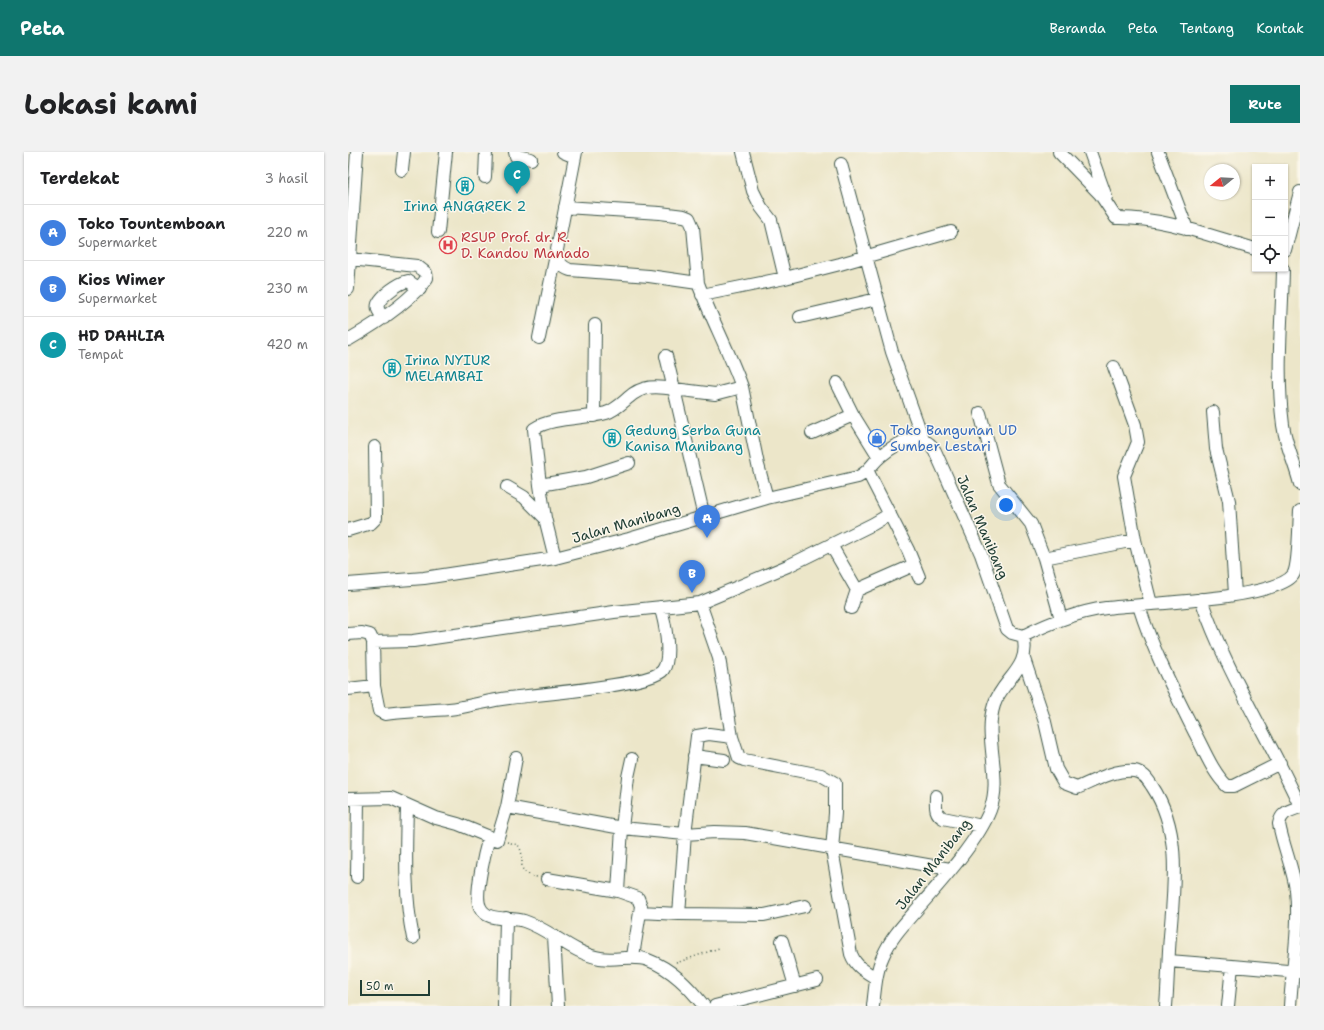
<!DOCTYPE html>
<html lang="id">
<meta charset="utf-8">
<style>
body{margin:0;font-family:"Shantell Sans",sans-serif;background:#f2f2f2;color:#202124}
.controls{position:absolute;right:12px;top:12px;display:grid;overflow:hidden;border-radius:0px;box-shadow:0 1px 3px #0004}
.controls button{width:36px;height:36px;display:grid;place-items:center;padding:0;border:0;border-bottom:1px solid #e0e0e0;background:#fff;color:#202124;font:20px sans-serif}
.compass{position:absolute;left:856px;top:12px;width:36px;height:36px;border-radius:50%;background:#fff;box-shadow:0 1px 3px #0004;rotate:252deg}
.scale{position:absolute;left:12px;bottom:10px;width:70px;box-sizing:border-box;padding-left:4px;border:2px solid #1f3d34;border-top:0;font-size:11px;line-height:14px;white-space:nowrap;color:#1f3d34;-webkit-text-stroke:3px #fbf7ec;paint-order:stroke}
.you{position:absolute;left:658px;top:353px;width:14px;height:14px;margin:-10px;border:3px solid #fff;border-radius:50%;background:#1a73e8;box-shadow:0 0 0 6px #1a73e833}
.badge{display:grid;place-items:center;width:26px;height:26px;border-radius:50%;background:#0f766e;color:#fff;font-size:13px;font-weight:700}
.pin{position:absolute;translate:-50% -33px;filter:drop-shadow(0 1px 2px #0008)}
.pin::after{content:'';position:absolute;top:21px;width:14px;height:12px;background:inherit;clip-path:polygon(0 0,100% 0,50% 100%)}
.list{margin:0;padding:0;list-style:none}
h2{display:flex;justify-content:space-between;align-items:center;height:52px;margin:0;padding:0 16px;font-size:17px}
h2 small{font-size:13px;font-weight:400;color:#757577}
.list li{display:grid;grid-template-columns:26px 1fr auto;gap:12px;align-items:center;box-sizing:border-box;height:56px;padding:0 16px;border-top:1px solid #e0e0e0}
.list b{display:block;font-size:15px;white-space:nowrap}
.list p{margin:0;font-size:13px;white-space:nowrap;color:#757577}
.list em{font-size:13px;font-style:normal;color:#757577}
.icon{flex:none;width:22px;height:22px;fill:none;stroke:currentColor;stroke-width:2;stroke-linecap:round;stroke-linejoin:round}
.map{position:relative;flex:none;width:952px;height:854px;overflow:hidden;border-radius:0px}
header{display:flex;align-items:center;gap:24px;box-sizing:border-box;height:56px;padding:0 20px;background:#0f766e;color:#fff}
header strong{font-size:19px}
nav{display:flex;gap:22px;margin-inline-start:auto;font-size:14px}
.intro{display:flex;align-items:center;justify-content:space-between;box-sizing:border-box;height:96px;padding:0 24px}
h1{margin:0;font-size:28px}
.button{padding:10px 18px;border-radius:0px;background:#0f766e;color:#fff;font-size:14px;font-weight:700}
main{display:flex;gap:24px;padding:0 24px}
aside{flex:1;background:#fff;border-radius:0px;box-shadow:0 1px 3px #0004}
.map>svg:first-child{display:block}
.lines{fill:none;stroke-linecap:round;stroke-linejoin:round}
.minor-casing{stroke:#3e564a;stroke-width:14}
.path{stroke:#3e564a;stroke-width:1.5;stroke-dasharray:1 3;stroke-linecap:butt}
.minor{stroke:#fff;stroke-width:12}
.labels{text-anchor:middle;stroke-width:3;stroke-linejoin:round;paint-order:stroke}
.culture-label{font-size:14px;fill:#0d838f;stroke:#fbf7ec;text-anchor:start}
.health-label{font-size:14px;fill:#be3a42;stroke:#fbf7ec;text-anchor:start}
.shop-label{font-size:14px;fill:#366cbe;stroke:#fbf7ec;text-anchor:start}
.street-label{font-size:14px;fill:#1f3d34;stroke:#fbf7ec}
</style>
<header>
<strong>Peta</strong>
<nav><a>Beranda</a><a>Peta</a><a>Tentang</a><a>Kontak</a></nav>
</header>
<div class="intro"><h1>Lokasi kami</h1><a class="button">Rute</a></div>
<main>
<aside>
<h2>Terdekat<small>3 hasil</small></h2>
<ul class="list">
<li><span class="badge" style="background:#3f7fe0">A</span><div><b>Toko Tountemboan</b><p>Supermarket</p></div><em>220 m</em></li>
<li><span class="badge" style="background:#3f7fe0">B</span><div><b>Kios Wimer</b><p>Supermarket</p></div><em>230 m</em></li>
<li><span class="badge" style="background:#0f9aa8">C</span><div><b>HD DAHLIA</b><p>Tempat</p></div><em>420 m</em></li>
</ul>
</aside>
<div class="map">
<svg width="952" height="854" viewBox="0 0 952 854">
<rect width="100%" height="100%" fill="#fbf7ec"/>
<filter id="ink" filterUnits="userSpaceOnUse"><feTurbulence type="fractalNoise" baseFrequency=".025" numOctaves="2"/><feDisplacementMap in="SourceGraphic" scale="8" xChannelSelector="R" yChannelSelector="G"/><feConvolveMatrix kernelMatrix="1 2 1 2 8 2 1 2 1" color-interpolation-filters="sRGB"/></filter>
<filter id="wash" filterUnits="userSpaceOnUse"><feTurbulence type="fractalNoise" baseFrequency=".012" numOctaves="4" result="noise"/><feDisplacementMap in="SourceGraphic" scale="16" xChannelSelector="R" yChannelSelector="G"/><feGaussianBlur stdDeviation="0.9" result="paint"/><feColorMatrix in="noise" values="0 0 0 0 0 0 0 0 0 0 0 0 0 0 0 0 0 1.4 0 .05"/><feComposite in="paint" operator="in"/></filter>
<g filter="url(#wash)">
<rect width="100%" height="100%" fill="#ece6c9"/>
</g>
<g filter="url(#ink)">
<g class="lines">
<defs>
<path id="minor" d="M 167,0 L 168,4 L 183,7
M 215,0 L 227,5
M 228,0 L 208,103 C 211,111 214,115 222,118 L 301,124 L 350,131 C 363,166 381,199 394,235
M 395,0 L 405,39 L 413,55 L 423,68 L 437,126
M 711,0 L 752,42 L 768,66 C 816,65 862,84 907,97
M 742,0 L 758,45
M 810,0 L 839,77
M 493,12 L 544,200 L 575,287
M 54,18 L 56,0
M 137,25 L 138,0
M 217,55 L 312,61 L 336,64 L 341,66 L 345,75 L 350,131
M 90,80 L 98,0
M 937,98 L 952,40
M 935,117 C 934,171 928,219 935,273 C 938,294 947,312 952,332
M 0,137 L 9,0
M 354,143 L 437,126 L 492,112 L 603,80
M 452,165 L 529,147
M 36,166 C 33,162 28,158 30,152 C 34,143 51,131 60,129 L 72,137
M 191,186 L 208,103
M 0,188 C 26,173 62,150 79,126 L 78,121 L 69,114 L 2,107
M 766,215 L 787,273 L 790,290 L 776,324 L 787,388 L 803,452
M 489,231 L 505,263 L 531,305
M 865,260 L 868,297 L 881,349 L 887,442
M 632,261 L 651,332 L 683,372 L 696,406 L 713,467
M 246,264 L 247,173
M 464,281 L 505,263
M 520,320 L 560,398 L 571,425
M 192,333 L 186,277 C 203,265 237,267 258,261 C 267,258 273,252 280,246 C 294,233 309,234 326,237 L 318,204
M 159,335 L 176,345 L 197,366
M 356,365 L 326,237 L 367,242 L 394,235 L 410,313 L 419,346
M 0,378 L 23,371 L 28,366 L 27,295
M 483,393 L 509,438 L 503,456
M 207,406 L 197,366 L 192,333 L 238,325 L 281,311
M 696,406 L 787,388
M 0,432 L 76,426 L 207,406 L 281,387 L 419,346 L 510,325 C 522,319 524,311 533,304 C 548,291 575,277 587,299 L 633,402 L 659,477 L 664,481 L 675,484
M 509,438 L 566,413
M 853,447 C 878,520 920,584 952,654
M 352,451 L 371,506 L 384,585
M 791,454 C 805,499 826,539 847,581 C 856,598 865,621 879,634 L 886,634 L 932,611
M 0,482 L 14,481 L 22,483 L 25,490 L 65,489 L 266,460 L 352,451 L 442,413 L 525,372 L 542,362
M 675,484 C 701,471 729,460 758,456 C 792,452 928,447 945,423 C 951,414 951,372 952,359
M 25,490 L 26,534
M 676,507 L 697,570 L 708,617 L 716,631 L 729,636 C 746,629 767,617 786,619 C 795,620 800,628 804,634 C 834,679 826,734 822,784 C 820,807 820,831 818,854
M 0,537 L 26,534 L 31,559 L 37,562 C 59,559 80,559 101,557 C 121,555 141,548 161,546 C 184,543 305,533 315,518 C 324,505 317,469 312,455
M 346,604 L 376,608
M 284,607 L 280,625 L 274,676 L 337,682 L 367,680 L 397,681 L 602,717
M 588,644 C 588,653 586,661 595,666 L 634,674
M 0,647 L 43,646 L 88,666 L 110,672 L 149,688 L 159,655 L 274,676 L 270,739 L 290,746 L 293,754 L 285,804
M 59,654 C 58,698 56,743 65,786
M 159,655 L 168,606
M 141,685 C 137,699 126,743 132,755 C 139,771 162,764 176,769 C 203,778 224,801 252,806 C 269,809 285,802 300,808 C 324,817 341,835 356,854
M 9,725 L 10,647
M 199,727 L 270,739
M 292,760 L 331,762 L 337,682 L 349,584 L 361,582 L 384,585 L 391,606 L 396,608 L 473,623 L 487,631 L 487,661 L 484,698 L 503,802 C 508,815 517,819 528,826
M 331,762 L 416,763 L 457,754
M 206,784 L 210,854
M 434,789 L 447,834
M 821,809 L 884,814
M 156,854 L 158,766
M 367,854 L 469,828
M 525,854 C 527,837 528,819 535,804 C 543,785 558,770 571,755 C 593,730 630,689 642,658 C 655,625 635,587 646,553 C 654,527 684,516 675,484
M 880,854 L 884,814 L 951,820
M 942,854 C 944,816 952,776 948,738 C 945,716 935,694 931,672 C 933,660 941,659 952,655"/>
</defs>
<use href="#minor" class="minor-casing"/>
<path class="path" d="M 159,690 L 170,693 C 181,709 163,719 189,725
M 328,811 L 371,796"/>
<use href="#minor" class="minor"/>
</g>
</g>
<defs>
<symbol id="building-ring" viewBox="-11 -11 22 22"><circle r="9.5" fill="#fbf7ec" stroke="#0f9aa8" stroke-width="1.5"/><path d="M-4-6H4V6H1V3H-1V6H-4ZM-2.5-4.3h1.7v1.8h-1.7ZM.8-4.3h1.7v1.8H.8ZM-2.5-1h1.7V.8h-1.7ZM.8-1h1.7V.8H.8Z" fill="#0f9aa8"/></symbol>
<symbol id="hospital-ring" viewBox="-11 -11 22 22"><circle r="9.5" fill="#fbf7ec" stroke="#e0444e" stroke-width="1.5"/><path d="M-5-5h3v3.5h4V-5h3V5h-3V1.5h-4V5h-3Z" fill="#e0444e"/></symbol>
<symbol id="shop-ring" viewBox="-11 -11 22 22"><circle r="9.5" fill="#fbf7ec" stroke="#3f7fe0" stroke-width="1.5"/><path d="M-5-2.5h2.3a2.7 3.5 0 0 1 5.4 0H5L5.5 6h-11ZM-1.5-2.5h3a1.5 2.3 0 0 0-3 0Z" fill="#3f7fe0"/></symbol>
</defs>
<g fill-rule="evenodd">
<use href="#building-ring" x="107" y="24" width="20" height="20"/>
<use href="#hospital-ring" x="90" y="83" width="20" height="20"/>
<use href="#building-ring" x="34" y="206" width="20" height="20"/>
<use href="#building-ring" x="254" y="276" width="20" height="20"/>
<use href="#shop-ring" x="519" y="276" width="20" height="20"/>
</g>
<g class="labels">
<g class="culture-label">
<text x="117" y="59" text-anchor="middle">Irina ANGGREK 2</text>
<text x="57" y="213">Irina NYIUR<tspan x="57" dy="16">MELAMBAI</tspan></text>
<text x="277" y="283">Gedung Serba Guna<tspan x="277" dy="16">Kanisa Manibang</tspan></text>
</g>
<g class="health-label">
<text x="113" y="90">RSUP Prof. dr. R.<tspan x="113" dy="16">D. Kandou Manado</tspan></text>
</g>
<g class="shop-label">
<text x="542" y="283">Toko Bangunan UD<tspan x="542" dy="16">Sumber Lestari</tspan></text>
</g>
<g class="street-label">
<text transform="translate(278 371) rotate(-16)" y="5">Jalan Manibang</text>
<text transform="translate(635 375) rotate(67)" y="5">Jalan Manibang</text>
<text transform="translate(585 712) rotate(-52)" y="5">Jalan Manibang</text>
</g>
</g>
</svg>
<div class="controls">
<button>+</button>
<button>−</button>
<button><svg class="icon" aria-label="locate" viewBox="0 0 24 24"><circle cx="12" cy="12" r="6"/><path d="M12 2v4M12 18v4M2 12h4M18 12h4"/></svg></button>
</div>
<svg class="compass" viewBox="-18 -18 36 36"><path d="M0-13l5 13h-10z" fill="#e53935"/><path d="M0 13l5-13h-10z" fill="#757577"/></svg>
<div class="scale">50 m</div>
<div class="you"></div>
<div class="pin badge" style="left:359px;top:386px;background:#3f7fe0">A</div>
<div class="pin badge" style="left:344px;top:441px;background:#3f7fe0">B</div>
<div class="pin badge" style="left:169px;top:42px;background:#0f9aa8">C</div>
</div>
</main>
